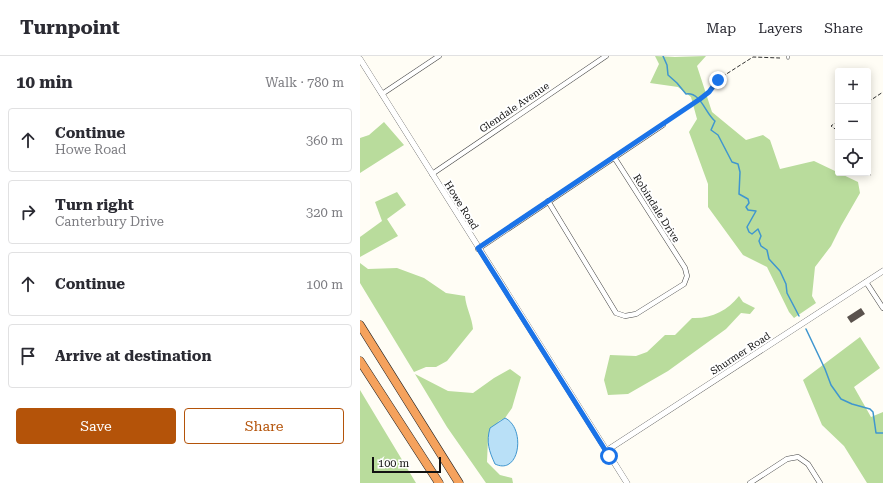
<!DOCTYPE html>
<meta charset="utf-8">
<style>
body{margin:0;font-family:"Roboto Serif",serif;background:#f7f7f7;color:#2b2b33}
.controls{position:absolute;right:12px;top:12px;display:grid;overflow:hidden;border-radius:4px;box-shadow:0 2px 10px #0003}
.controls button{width:36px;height:36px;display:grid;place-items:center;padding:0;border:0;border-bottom:1px solid #e1e1e2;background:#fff;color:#2b2b33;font:20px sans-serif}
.scale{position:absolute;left:12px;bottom:10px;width:69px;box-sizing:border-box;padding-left:4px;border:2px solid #111;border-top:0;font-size:11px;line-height:14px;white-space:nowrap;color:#111;-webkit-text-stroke:3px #fff;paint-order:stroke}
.stop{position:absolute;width:12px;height:12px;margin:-9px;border:3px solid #1a73e8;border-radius:50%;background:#fff}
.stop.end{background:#1a73e8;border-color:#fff;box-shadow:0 1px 4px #0008}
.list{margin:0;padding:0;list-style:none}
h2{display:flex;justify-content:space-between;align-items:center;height:52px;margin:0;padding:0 16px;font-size:17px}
h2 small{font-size:13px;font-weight:400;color:#7c7c81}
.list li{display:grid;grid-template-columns:26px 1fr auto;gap:12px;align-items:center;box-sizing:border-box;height:64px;margin:0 8px 8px;padding:0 8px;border:1px solid #e1e1e2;border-radius:4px}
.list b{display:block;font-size:15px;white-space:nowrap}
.list p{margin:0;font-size:13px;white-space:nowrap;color:#7c7c81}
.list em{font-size:13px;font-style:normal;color:#7c7c81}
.actions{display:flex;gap:8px;padding:12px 16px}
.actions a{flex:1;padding:9px 0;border:1px solid #b45309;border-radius:4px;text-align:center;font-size:14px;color:#b45309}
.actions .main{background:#b45309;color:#fff}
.icon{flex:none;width:22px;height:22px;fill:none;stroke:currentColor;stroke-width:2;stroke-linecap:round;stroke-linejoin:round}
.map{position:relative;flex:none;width:523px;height:427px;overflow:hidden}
header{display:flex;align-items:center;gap:24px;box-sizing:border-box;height:56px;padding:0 20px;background:#fff;border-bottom:1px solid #e1e1e2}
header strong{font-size:19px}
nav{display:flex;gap:22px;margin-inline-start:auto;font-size:14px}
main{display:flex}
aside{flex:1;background:#fff}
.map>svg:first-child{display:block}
.forest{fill:#b9dc9c}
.water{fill:#b9e0f7;stroke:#3f96cf}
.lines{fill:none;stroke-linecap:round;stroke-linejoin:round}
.stream{stroke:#3f96cf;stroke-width:1.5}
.building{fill:#5a524d}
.service-casing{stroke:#444;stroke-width:3}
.minor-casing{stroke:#444;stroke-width:5.5}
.tertiary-casing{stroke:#444;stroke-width:6}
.motorway-casing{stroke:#222;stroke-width:9}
.path{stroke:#333;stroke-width:1;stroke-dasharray:4 2;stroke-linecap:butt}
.service{stroke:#fff;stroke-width:2}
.minor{stroke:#fff;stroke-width:4.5}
.tertiary{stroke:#fff;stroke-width:5.5}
.motorway{stroke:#f5a25d;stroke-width:8}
.route{stroke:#1a73e8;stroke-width:5}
.labels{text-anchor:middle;stroke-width:4;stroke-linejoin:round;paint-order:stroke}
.street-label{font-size:10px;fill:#111;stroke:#fff}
</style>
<header>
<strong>Turnpoint</strong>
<nav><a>Map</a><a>Layers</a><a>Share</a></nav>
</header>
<main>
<aside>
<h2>10 min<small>Walk · 780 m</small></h2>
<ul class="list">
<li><svg class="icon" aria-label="ahead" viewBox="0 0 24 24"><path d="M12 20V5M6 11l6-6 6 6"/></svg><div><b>Continue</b><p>Howe Road</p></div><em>360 m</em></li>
<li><svg class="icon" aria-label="right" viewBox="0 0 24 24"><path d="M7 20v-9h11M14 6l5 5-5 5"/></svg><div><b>Turn right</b><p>Canterbury Drive</p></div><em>320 m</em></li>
<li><svg class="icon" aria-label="ahead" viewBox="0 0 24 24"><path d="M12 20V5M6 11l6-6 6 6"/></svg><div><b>Continue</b></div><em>100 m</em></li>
<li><svg class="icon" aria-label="arrive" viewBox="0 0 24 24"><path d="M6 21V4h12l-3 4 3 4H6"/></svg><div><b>Arrive at destination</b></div></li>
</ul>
<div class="actions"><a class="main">Save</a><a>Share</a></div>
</aside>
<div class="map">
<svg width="523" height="427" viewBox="0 0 523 427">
<rect width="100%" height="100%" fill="#fffdf5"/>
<path class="forest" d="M 295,0 L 315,1 L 346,0 L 337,10 L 352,56 L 386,84 L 403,79 L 410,84 L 420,113 L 454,105 L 498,126 L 500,137 L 481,170 L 471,190 L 455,211 L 452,240 L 456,247 L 434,262 L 429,256 L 407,211 L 383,199 L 348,151 L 348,128 L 329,76 L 337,63 L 331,41 L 318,31 L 290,27 L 299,8 Z
M 24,66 L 44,89 L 0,117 L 0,82 L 9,79 Z
M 37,136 L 46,149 L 27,163 L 38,180 L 0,201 L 0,181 L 22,165 L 15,146 Z
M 0,207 L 8,213 L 37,212 L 64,222 L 86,237 L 105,240 C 106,252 112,261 113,273 L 87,305 L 76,311 L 66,311 L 54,316 L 0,227 Z
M 379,240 L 383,246 L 395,252 L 390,258 L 381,257 L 366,273 L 308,315 L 268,338 L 248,339 L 244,324 L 250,299 L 276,300 L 287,296 L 305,279 L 315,279 L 332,262 C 351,263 367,255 379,240 Z
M 500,281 L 520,312 L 494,331 L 511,361 L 523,356 L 523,427 L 507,427 L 484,390 L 462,369 L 443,324 Z
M 150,313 L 161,321 L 152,352 L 145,362 L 139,365 L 128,382 L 127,406 L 140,419 L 152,422 L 153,427 L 126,427 L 87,371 L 55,318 L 88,335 L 113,337 L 134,322 Z
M 0,334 L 56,427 L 0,427 Z"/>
<path class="water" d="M 145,362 C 166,372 160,420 135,408 C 129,395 126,386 130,372 Z"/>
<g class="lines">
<path class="stream" d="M 303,0 L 307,9 L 308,19 L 317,27 L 326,38 C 341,36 345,57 355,65 L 351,74 L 358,79 L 372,106 L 378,108 L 380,116 L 379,138 L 388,143 L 389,147 L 386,151 L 388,154 L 396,155 L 387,171 L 389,176 L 392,178 L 398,173 L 401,180 L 399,185 L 401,190 L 407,194 L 409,203 L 420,215 L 426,228 L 427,237 L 439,260
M 446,273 L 465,313 L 471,329 L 481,343 L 492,348 L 510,353 L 513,356 L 516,377 L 523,377"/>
</g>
<path class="building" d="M 501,252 L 505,258 L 491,267 L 487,261 Z"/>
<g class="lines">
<defs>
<path id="service" d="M 428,2 L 428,0"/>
<path id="minor" d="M 22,38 L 79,0
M 72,118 L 246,0
M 188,145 L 256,257 L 265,260 L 276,258 L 324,228 L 327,220 L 325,212 L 254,101
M 118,193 L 303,69
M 506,226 L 523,252
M 390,427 L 427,403 L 438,401 L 448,408 L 460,427"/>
<path id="tertiary" d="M 0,3 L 267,427
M 246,395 L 523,215"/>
<path id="motorway" d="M 0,269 L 99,427
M 0,305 L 79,427"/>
</defs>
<use href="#service" class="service-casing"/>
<use href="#minor" class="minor-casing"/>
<use href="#tertiary" class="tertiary-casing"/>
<use href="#motorway" class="motorway-casing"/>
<path class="path" d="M 508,46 L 523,36
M 478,65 L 471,70 L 478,75
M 307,66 L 340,43 L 349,36 L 357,24 L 393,1 L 420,2
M 508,116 L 511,120"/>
<use href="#service" class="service"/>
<use href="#minor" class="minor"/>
<use href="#tertiary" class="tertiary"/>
<use href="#motorway" class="motorway"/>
</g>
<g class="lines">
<path class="route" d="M 249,400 L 118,192 L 340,43 L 349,36 L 358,24"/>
</g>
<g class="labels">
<g class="street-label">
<text transform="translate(154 51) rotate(-34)" y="4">Glendale Avenue</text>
<text transform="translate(102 149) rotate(58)" y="4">Howe Road</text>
<text transform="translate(297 152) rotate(58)" y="4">Robindale Drive</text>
<text transform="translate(380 297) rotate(-33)" y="4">Shurmer Road</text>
</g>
</g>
</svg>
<div class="controls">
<button>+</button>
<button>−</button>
<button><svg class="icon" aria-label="locate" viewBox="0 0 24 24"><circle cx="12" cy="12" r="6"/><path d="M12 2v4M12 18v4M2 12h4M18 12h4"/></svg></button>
</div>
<div class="scale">100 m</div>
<div class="stop" style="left:249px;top:400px"></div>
<div class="stop end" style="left:358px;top:24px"></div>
</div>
</main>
